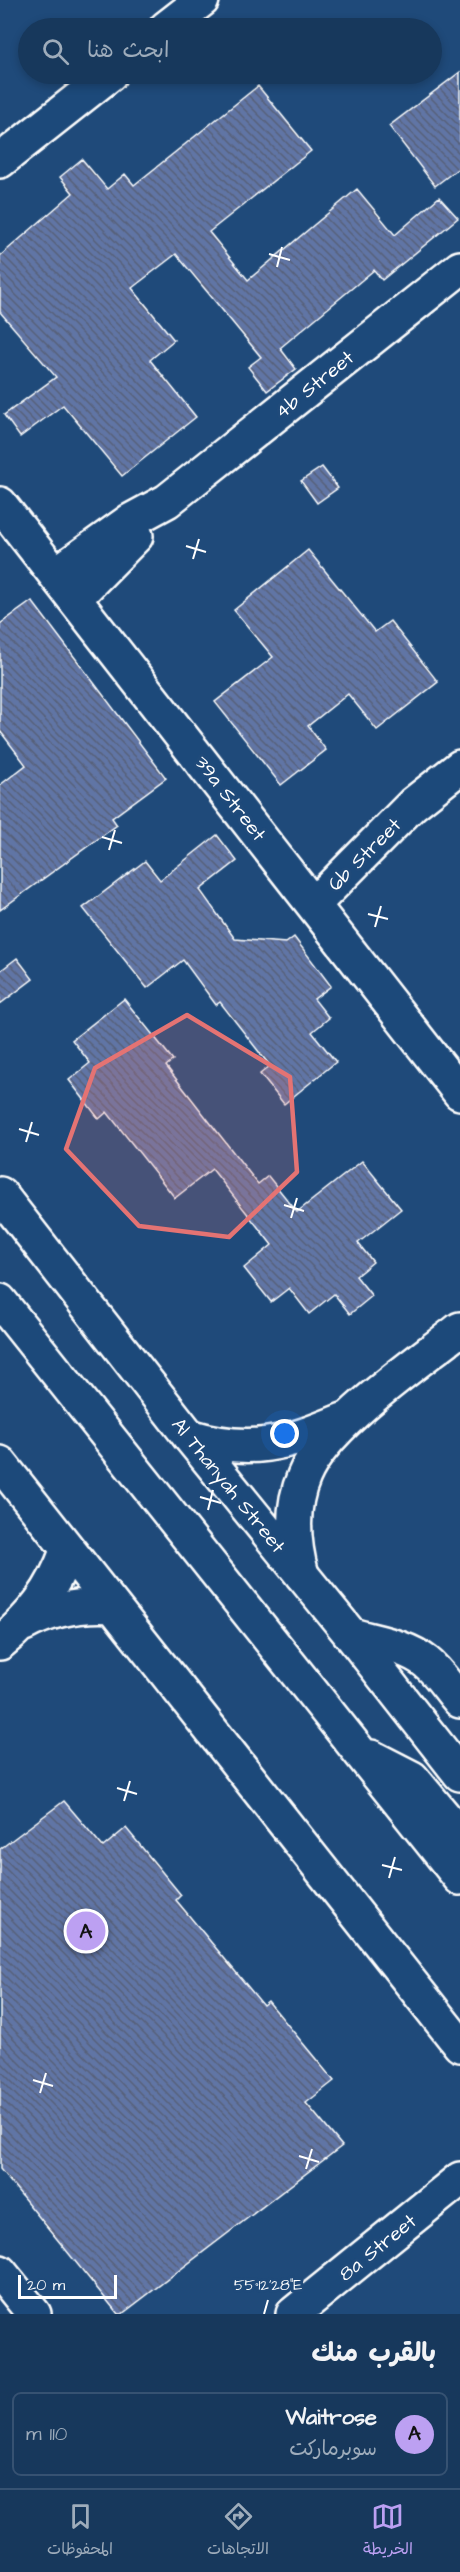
<!DOCTYPE html>
<html lang="ar">
<meta charset="utf-8">
<style>
body{margin:0;font-family:"Architects Daughter","Playpen Sans Arabic",sans-serif;background:#203f62;color:#f1f3f6;direction:rtl}
.scale{position:absolute;left:18px;bottom:15px;width:99px;box-sizing:border-box;padding-left:6px;border:3px solid #fff;border-top:0;font-size:16px;line-height:21px;white-space:nowrap;color:#fff;-webkit-text-stroke:4px #1f4a7a;paint-order:stroke}
.you{position:absolute;left:285px;top:1434px;width:21px;height:21px;margin:-15px;border:4px solid #fff;border-radius:50%;background:#1a73e8;box-shadow:0 0 0 9px #1a73e833}
.badge{display:grid;place-items:center;width:39px;height:39px;border-radius:50%;background:#bca0f2;color:#111;font-size:20px;font-weight:700}
.pin{position:absolute;translate:-50% -50%;border:3px solid #fff;box-shadow:0 2px 6px #0006}
.list{margin:0;padding:0;list-style:none}
h2{display:flex;justify-content:space-between;align-items:center;height:78px;margin:0;padding:0 24px;font-size:26px}
h2 small{font-size:20px;font-weight:400;color:#9eacbb}
.list li{display:grid;grid-template-columns:39px 1fr auto;gap:18px;align-items:center;box-sizing:border-box;height:84px;margin:0 12px 12px;padding:0 12px;border:2px solid #365272;border-radius:9px}
.list b{display:block;font-size:22px;white-space:nowrap}
.list p{margin:0;font-size:20px;white-space:nowrap;color:#9eacbb}
.list em{font-size:20px;font-style:normal;color:#9eacbb}
.icon{flex:none;width:33px;height:33px;fill:none;stroke:currentColor;stroke-width:2;stroke-linecap:round;stroke-linejoin:round}
.map{position:relative;flex:none;width:460px;height:2314px;overflow:hidden;direction:ltr}
.search{position:absolute;background:#17385c;box-shadow:0 3px 9px #0003;left:18px;right:18px;top:18px;height:66px;display:flex;align-items:center;gap:15px;box-sizing:border-box;padding:0 21px;border-radius:33px;color:#9eacbb;font-size:22px}
.sheet{height:174px;background:#17385c}
nav{display:flex;justify-content:space-around;align-items:center;box-sizing:border-box;height:84px;border-top:2px solid #365272;background:#17385c;font-size:16px;color:#9eacbb}
nav a{display:grid;justify-items:center;gap:3px}
nav .on{color:#bca0f2}
.map>svg:first-child{display:block}
.building{fill:url(#building-back-hatch);stroke:#fff;stroke-width:1.5}
.lines{fill:none;stroke-linecap:round;stroke-linejoin:round}
.street-casing{stroke:#fff;stroke-width:38}
.secondary-casing{stroke:#fff;stroke-width:38}
.street{stroke:#1f4a7a;stroke-width:33}
.secondary{stroke:#1f4a7a;stroke-width:33}
.marked{fill:#e47373;fill-opacity:0.2;stroke:#e47373;stroke-width:4.5;stroke-linejoin:round}
.ticks{fill:none;stroke:#fff;stroke-width:2}
.labels{text-anchor:middle;stroke-width:6;stroke-linejoin:round;paint-order:stroke}
.street-label{font-size:20px;fill:#fff;stroke:#1f4a7a}
.ticks-label{font-size:15px;text-anchor:middle;fill:#fff;stroke:#1f4a7a;stroke-width:6;stroke-linejoin:round;paint-order:stroke}
</style>
<div class="map">
<svg width="460" height="2314" viewBox="0 0 460 2314">
<defs>
<pattern id="building-back-hatch" width="6" height="6" patternUnits="userSpaceOnUse" patternTransform="scale(1.5)"><rect width="6" height="6" fill="#6075a5"/><path d="M-1 5l2 2M0 0l6 6M5-1l2 2" fill="none" stroke="#566078"/></pattern>
</defs>
<rect width="100%" height="100%" fill="#1f4a7a"/>
<filter id="ink" filterUnits="userSpaceOnUse"><feTurbulence type="fractalNoise" baseFrequency=".0167" numOctaves="2"/><feDisplacementMap in="SourceGraphic" scale="12" xChannelSelector="R" yChannelSelector="G"/><feConvolveMatrix kernelMatrix="1 2 1 2 8 2 1 2 1" color-interpolation-filters="sRGB"/></filter>
<g filter="url(#ink)">
<path class="building" d="M 460,72 L 460,167 L 435,186 L 389,126 Z
M 258,86 L 311,151 L 209,232 L 248,280 L 357,189 L 395,235 L 439,197 L 458,218 L 382,280 L 374,270 L 280,348 L 296,369 L 267,391 L 248,367 L 261,357 L 176,254 L 132,288 L 174,340 L 150,360 L 196,417 L 122,476 L 63,405 L 20,437 L 4,415 L 56,377 L 0,312 L 0,256 L 73,193 L 60,177 L 82,159 L 107,189 L 125,174 L 134,185 Z
M 322,467 L 338,488 L 317,503 L 301,481 Z
M 308,550 L 375,632 L 390,621 L 438,682 L 377,730 L 348,694 L 308,726 L 326,750 L 281,785 L 215,702 L 273,657 L 234,610 Z
M 32,601 L 166,778 L 112,818 L 117,825 L 0,910 L 0,785 L 26,765 L 0,731 L 0,624 Z
M 217,835 L 237,861 L 200,890 L 235,939 L 286,943 L 294,937 L 331,986 L 314,999 L 329,1018 L 312,1032 L 336,1062 L 284,1104 L 260,1074 L 270,1066 L 220,1002 L 216,1005 L 183,960 L 147,988 L 83,908 L 145,861 L 160,880 Z
M 17,958 L 33,979 L 0,1004 L 0,971 Z
M 124,999 L 173,1060 L 166,1066 L 258,1184 L 268,1176 L 297,1212 L 362,1161 L 401,1209 L 358,1243 L 373,1262 L 356,1276 L 372,1296 L 350,1314 L 334,1294 L 309,1314 L 289,1288 L 271,1302 L 244,1268 L 272,1245 L 212,1169 L 175,1198 L 107,1112 L 99,1119 L 69,1080 L 90,1063 L 72,1040 Z
M 64,1801 L 103,1847 L 126,1828 L 181,1895 L 176,1900 L 263,2005 L 268,2001 L 334,2081 L 306,2103 L 342,2146 L 122,2314 L 118,2314 L 0,2169 L 0,1849 Z"/>
<g class="lines">
<defs>
<path id="street" d="M 166,28 L 202,0
M 0,161 L 110,74
M 0,504 L 460,1093
M 56,574 L 130,521 L 167,501 L 460,268
M 75,598 L 136,536
M 314,904 L 413,804 L 460,767
M 189,1436 C 251,1455 285,1444 343,1420
M 0,1463 L 460,2045
M 302,1575 C 293,1542 290,1508 304,1476 C 325,1425 416,1364 460,1329
M 24,1624 C 52,1609 80,1604 112,1606
M 351,1635 C 376,1642 406,1646 426,1662 C 439,1672 449,1689 460,1701
M 0,1643 C 32,1617 53,1590 67,1551
M 0,2272 L 34,2314
M 293,2314 L 460,2179"/>
<path id="secondary" d="M 0,1194 L 189,1436 L 351,1635 L 460,1774
M 0,1301 L 460,1878
M 371,1757 L 412,1778 L 460,1835"/>
</defs>
<use href="#street" class="street-casing"/>
<use href="#secondary" class="secondary-casing"/>
<use href="#street" class="street"/>
<use href="#secondary" class="secondary"/>
</g>
</g>
<path class="marked" d="M 187,1015 L 290,1077 L 297,1172 L 229,1237 L 139,1226 L 66,1149 L 95,1068 Z"/>
<path class="ticks" d="M 269,254 L 290,260M 277,267 L 282,247M 186,546 L 206,552M 193,559 L 199,539M 102,837 L 122,843M 109,850 L 115,830M 368,914 L 388,919M 375,927 L 381,906M 19,1129 L 39,1135M 26,1142 L 32,1122M 284,1205 L 304,1211M 291,1218 L 297,1198M 200,1497 L 221,1503M 208,1510 L 213,1490M 117,1788 L 137,1794M 124,1801 L 130,1781M 382,1865 L 402,1870M 389,1878 L 395,1857M 33,2080 L 53,2086M 40,2093 L 46,2073M 299,2156 L 319,2162M 306,2169 L 312,2149M 264,2314 L 268,2300"/>
<g class="labels">
<g class="street-label">
<text transform="translate(314 384) rotate(-39)" y="7">4b Street</text>
<text transform="translate(231 798) rotate(52)" y="7">39a Street</text>
<text transform="translate(364 854) rotate(-45)" y="7">6b Street</text>
<text transform="translate(229 1485) rotate(51)" y="7">Al Thanyah Street</text>
<text transform="translate(377 2247) rotate(-39)" y="7">8a Street</text>
</g>
</g>
<g class="ticks-label">
<text x="268" y="2290">55°12'28"E</text>
</g>
</svg>
<div class="scale">20 m</div>
<div class="you"></div>
<div class="pin badge" style="left:86px;top:1931px">A</div>
<div class="search"><svg class="icon" aria-label="search" viewBox="0 0 24 24"><circle cx="10" cy="10" r="6"/><path d="M15 15l6 6"/></svg>ابحث هنا</div>
</div>
<section class="sheet">
<h2>بالقرب منك<small></small></h2>
<ul class="list">
<li><span class="badge">A</span><div><b>Waitrose</b><p>سوبرماركت</p></div><em>110 m</em></li>
</ul>
</section>
<nav>
<a class="on"><svg class="icon" aria-label="map" viewBox="0 0 24 24"><path d="M3 6l6-2 6 2 6-2v14l-6 2-6-2-6 2zM9 4v14M15 6v14"/></svg>الخريطة</a>
<a><svg class="icon" aria-label="directions" viewBox="0 0 24 24"><path d="M12 3l9 9-9 9-9-9zM9 14v-3h6M13 9l2 2-2 2"/></svg>الاتجاهات</a>
<a><svg class="icon" aria-label="saved" viewBox="0 0 24 24"><path d="M7 4h10v16l-5-4-5 4z"/></svg>المحفوظات</a>
</nav>
